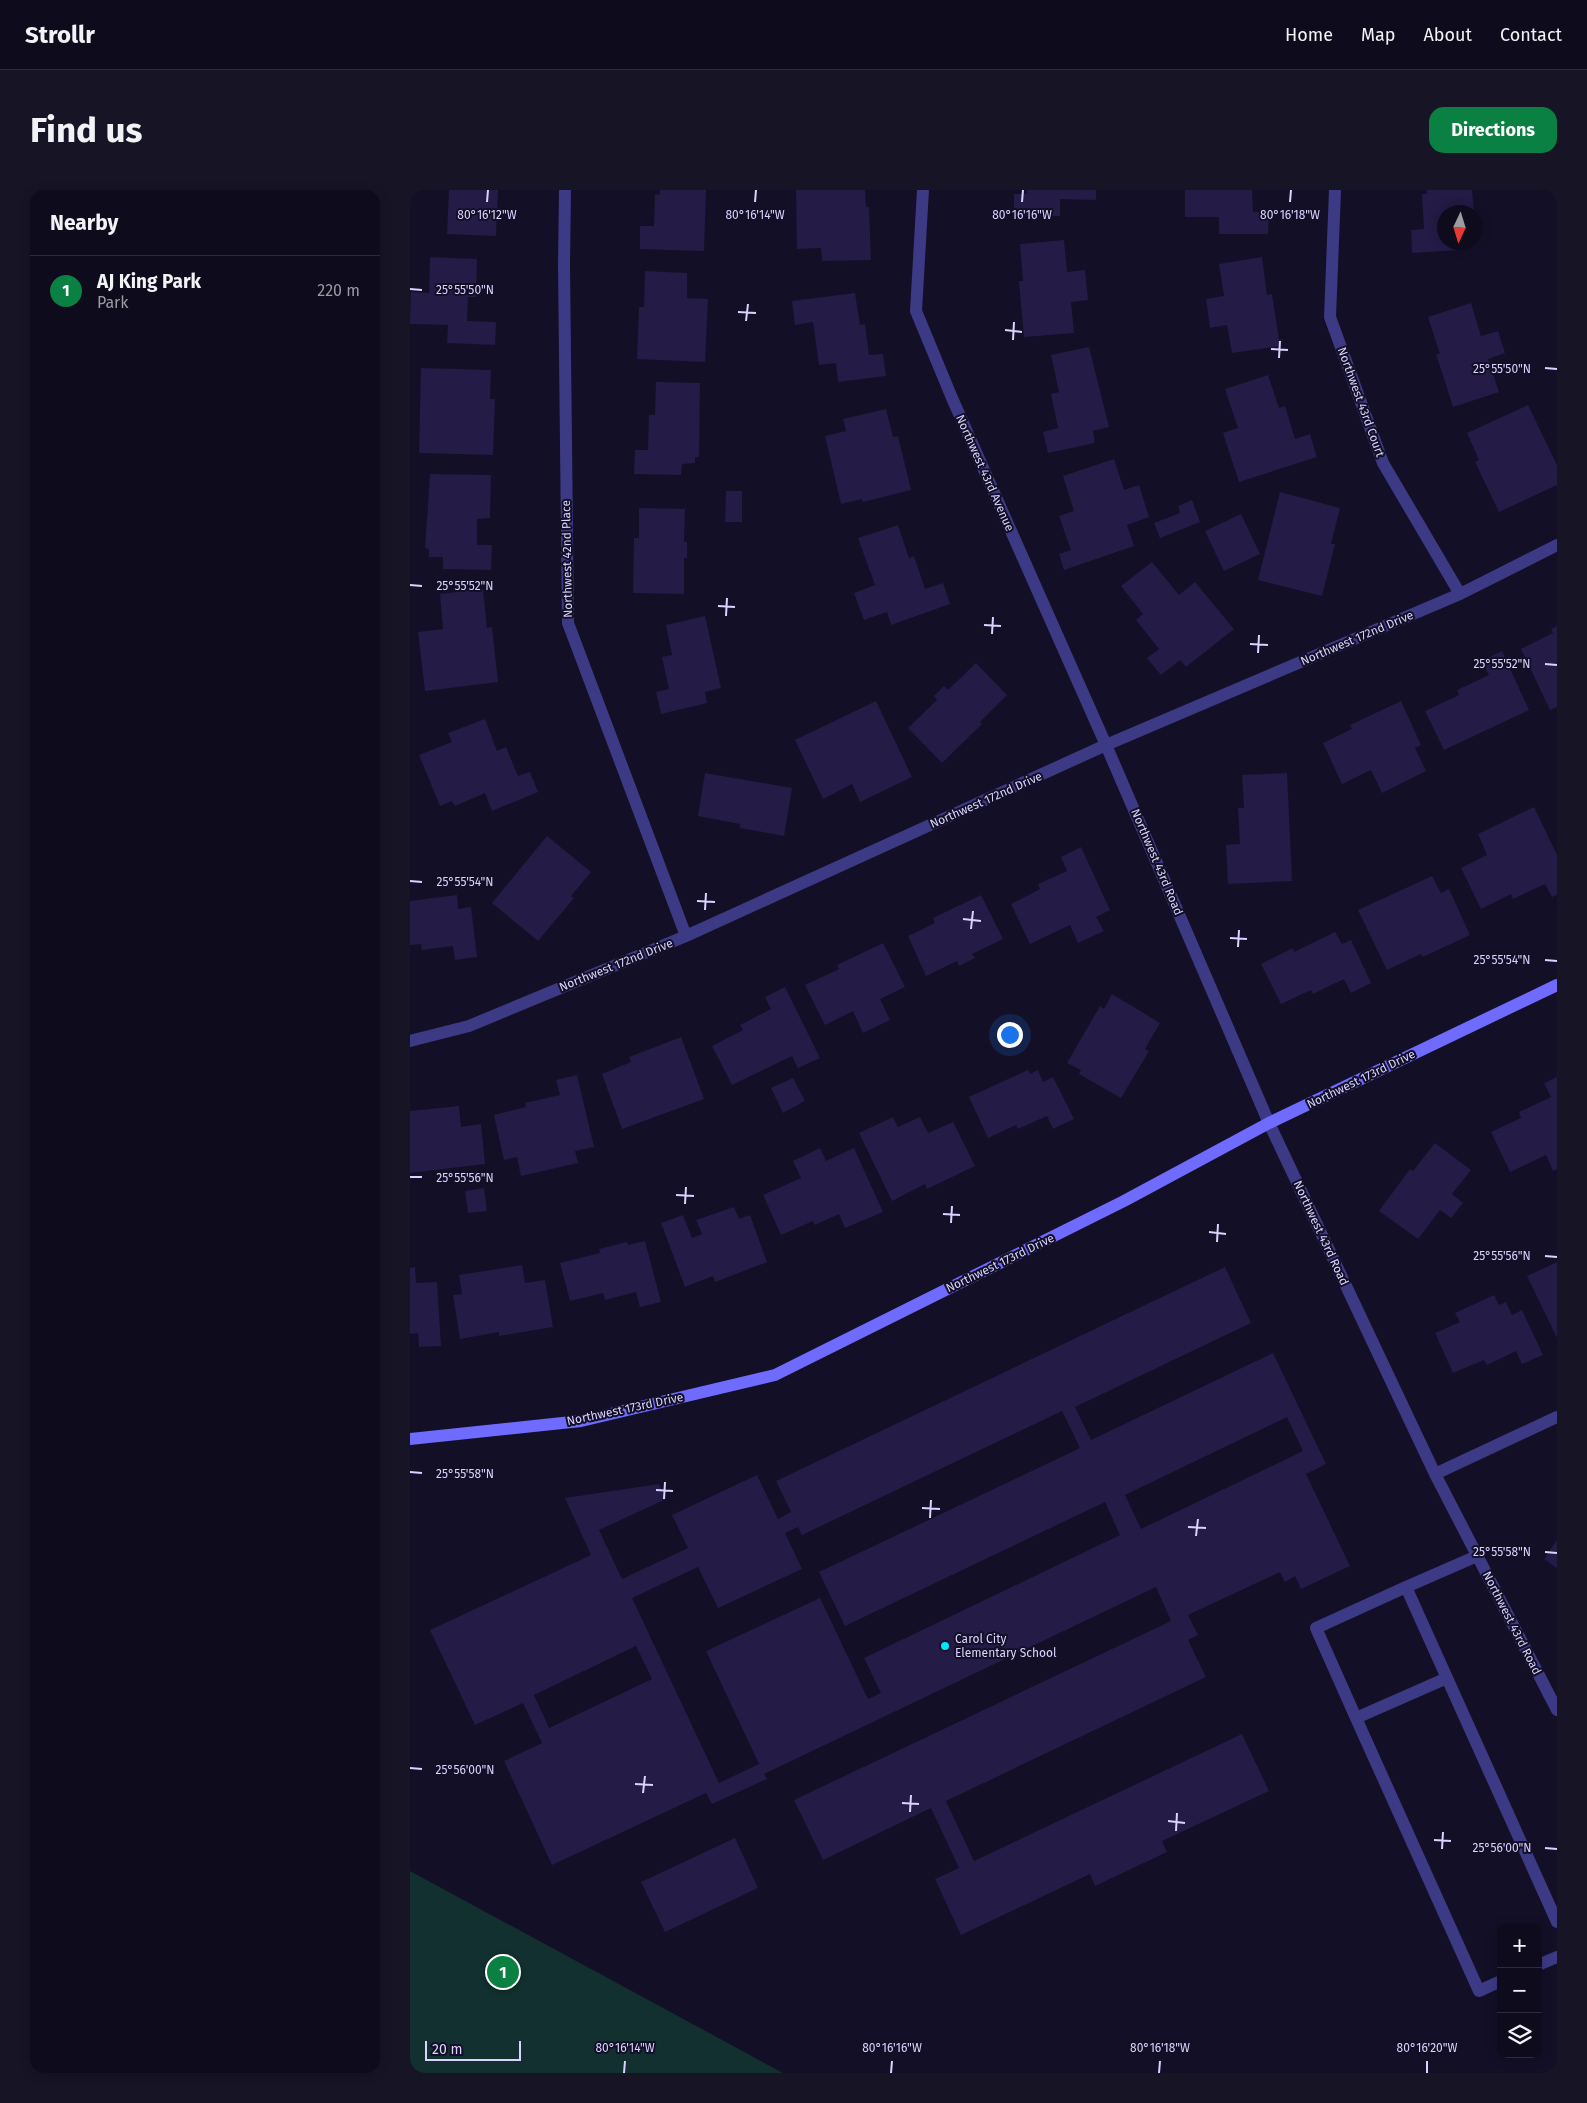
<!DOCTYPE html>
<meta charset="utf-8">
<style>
body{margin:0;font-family:"Fira Sans",sans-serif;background:#171425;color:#f1f3f6}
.controls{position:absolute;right:15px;bottom:15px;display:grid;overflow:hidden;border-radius:10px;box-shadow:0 2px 12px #0003}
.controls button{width:45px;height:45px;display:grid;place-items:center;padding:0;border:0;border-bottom:1px solid #2e2b3b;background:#0e0b1c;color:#f1f3f6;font:25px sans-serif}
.compass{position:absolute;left:1027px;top:15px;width:45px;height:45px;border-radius:50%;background:#0e0b1c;box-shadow:0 2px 12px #0003;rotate:184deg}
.scale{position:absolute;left:15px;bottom:12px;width:96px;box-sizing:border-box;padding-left:5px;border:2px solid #d9d4ff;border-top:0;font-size:14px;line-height:18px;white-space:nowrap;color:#d9d4ff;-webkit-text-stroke:4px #130f26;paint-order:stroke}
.you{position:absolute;left:599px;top:844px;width:18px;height:18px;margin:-12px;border:4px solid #fff;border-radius:50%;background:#1a73e8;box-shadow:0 0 0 8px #1a73e833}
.badge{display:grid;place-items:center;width:32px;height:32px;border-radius:50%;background:#0b8043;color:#fff;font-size:16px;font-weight:700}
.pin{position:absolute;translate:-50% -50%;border:2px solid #fff;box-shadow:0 1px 5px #0006}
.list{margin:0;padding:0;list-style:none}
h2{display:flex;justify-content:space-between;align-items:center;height:65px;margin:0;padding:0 20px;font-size:21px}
h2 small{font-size:16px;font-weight:400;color:#9b9ba3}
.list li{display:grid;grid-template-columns:32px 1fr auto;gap:15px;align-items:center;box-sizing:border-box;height:70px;padding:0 20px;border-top:1px solid #2e2b3b}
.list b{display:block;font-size:19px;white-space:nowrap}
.list p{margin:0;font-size:16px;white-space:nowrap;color:#9b9ba3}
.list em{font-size:16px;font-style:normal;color:#9b9ba3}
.icon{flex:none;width:28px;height:28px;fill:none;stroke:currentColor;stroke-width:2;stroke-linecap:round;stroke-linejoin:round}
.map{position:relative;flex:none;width:1147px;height:1883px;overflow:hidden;border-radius:15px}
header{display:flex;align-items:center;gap:30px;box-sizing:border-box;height:70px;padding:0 25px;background:#0e0b1c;border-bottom:1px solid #2e2b3b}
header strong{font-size:24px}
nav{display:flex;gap:28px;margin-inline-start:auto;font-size:18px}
.intro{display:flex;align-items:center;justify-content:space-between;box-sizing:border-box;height:120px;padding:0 30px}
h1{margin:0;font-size:35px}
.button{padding:12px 22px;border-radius:15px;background:#0b8043;color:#fff;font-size:18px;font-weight:700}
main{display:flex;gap:30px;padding:0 30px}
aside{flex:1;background:#0e0b1c;border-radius:15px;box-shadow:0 2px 12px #0003}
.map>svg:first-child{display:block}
.green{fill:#12302f}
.building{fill:#241b47;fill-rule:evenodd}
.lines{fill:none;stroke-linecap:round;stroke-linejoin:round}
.lane{stroke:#3d3a85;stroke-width:12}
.street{stroke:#3d3a85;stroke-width:12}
.secondary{stroke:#6f6bff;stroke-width:12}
.ticks{fill:none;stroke:#d9d4ff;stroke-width:2}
.poi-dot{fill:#00e5ff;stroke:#130f26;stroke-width:2}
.labels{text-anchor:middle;stroke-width:4;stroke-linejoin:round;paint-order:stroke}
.street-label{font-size:12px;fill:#d9d4ff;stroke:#130f26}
.poi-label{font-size:12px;fill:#d9d4ff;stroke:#130f26;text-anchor:start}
.ticks-label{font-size:12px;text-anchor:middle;fill:#d9d4ff;stroke:#130f26;stroke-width:4;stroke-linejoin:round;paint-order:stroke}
</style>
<header>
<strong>Strollr</strong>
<nav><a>Home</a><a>Map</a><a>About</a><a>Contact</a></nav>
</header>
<div class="intro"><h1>Find us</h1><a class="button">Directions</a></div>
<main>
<aside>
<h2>Nearby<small></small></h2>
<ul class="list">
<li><span class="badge">1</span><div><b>AJ King Park</b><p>Park</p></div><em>220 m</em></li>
</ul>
</aside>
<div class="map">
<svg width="1147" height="1883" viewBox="0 0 1147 1883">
<rect width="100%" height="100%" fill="#130f26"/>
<path class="green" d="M 0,1681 L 373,1883 L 0,1883 Z"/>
<path class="building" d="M 39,0 L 88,0 L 86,46 L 37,44 Z
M 250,0 L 296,0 L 294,61 L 230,59 L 230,36 L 244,36 L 245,4 L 250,5 Z
M 386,0 L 455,0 L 456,17 L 459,17 L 461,70 L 412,71 L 411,58 L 387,59 Z
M 617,0 L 686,0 L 686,10 L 650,9 L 650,26 L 604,26 L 604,4 L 617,4 Z
M 775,0 L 842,0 L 843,22 L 859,22 L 858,44 L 809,44 L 809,27 L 775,27 Z
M 1017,0 L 1062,0 L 1064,22 L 1034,22 L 1034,52 L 1049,52 L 1050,60 L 1002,63 L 1001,40 L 1014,39 L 1012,4 L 1017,4 Z
M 654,50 L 657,82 L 675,80 L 678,110 L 661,112 L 664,143 L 614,147 L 609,91 L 613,91 L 610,54 Z
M 20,67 L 67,69 L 66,107 L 58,107 L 57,131 L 86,132 L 85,155 L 37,153 L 38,135 L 0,134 L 1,102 L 19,103 Z
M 852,67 L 857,105 L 862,104 L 870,156 L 822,163 L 817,135 L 800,138 L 796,109 L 814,106 L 809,74 Z
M 235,81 L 277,83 L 277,108 L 298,109 L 295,172 L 227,169 L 229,117 L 234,117 Z
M 445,103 L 450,135 L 455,134 L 459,165 L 473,164 L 476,186 L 428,192 L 426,173 L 409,175 L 403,132 L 385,135 L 382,111 Z
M 1061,113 L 1071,146 L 1088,141 L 1095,163 L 1078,169 L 1089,202 L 1043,217 L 1026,164 L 1030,164 L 1018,127 Z
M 679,157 L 699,237 L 683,241 L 685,253 L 638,263 L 633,242 L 648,238 L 641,204 L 649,202 L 641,165 Z
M 11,178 L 81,180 L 80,209 L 85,209 L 83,265 L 9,263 Z
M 858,185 L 869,218 L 875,216 L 885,249 L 900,244 L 907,267 L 829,292 L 813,243 L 828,238 L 815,199 Z
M 246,192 L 290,193 L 289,267 L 285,267 L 285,273 L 272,274 L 271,285 L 224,284 L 225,260 L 238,260 L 239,225 L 245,225 Z
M 1118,215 L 1147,275 L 1147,295 L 1089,322 L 1065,272 L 1069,270 L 1057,243 Z
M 476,219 L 483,247 L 488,246 L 501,300 L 453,312 L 452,309 L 431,314 L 415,246 L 436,241 L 433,229 Z
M 704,269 L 714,300 L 729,295 L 739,327 L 717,335 L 724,356 L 654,380 L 649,364 L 661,360 L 649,326 L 664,321 L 653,286 Z
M 20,284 L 81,285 L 80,328 L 67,329 L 67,355 L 82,355 L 81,380 L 33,379 L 33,367 L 19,367 L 19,359 L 15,358 Z
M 316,301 L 332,301 L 332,332 L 315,332 Z
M 870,302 L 930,318 L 921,354 L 925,354 L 912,406 L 848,390 Z
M 782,310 L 790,332 L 750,348 L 744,333 L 770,323 L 768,316 Z
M 229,318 L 275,319 L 274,352 L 277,352 L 277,368 L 274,368 L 274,404 L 223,403 L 224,348 L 229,348 Z
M 831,324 L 850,364 L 814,381 L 795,341 Z
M 488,335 L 499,368 L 504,366 L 515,399 L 533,393 L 540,414 L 481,435 L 477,422 L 454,430 L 444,403 L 465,395 L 448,348 Z
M 742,372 L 769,405 L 785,392 L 824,439 L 776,477 L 770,470 L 751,485 L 737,468 L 749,459 L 726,430 L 733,424 L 711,396 Z
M 73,399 L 77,438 L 82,437 L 88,492 L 15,501 L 8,442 L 33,439 L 30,404 Z
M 295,426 L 311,498 L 295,502 L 297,513 L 251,524 L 246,502 L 259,499 L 252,467 L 262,465 L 256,435 Z
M 1147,436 L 1147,517 L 1140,520 L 1111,459 L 1143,443 L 1141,439 Z
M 1092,461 L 1119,520 L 1034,560 L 1015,521 L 1049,505 L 1047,500 L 1079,485 L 1072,471 Z
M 566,473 L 597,505 L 570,532 L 572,534 L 532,573 L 498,538 L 527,510 L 524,506 L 534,496 L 538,500 Z
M 466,511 L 502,587 L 450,612 L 442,594 L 413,609 L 385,550 Z
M 991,511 L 1011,555 L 1005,558 L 1016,581 L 972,603 L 961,580 L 932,594 L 913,553 L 942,539 L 940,535 Z
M 75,529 L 87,561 L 96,557 L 108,586 L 120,582 L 128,602 L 82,621 L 75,603 L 45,616 L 42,611 L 30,616 L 9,565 L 42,552 L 38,543 Z
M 295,583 L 382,598 L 374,646 L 330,638 L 330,634 L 288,626 Z
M 877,583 L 882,691 L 818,694 L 816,655 L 830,654 L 828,618 L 834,618 L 832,585 Z
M 1124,617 L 1147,665 L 1147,705 L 1142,707 L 1135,694 L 1103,709 L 1101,704 L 1071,719 L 1051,678 L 1077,665 L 1068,644 Z
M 137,646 L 181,682 L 161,706 L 164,708 L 128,751 L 82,713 Z
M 671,657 L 700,720 L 686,727 L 694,741 L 668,753 L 660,735 L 620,754 L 601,714 L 630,699 L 628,694 L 657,681 L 651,667 Z
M 1022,686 L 1031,703 L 1039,699 L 1060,745 L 1013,767 L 1011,764 L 977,780 L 948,720 Z
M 47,705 L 48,719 L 61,717 L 67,767 L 45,770 L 43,756 L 12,760 L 11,754 L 0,755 L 0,711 Z
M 571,705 L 593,749 L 562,764 L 565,768 L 549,776 L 547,771 L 516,786 L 498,746 L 525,733 L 523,728 Z
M 925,742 L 932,754 L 941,750 L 961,793 L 941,803 L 934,789 L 903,804 L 901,800 L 871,814 L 851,774 L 883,758 L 884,762 Z
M 473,753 L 495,797 L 470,809 L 480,830 L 453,843 L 443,821 L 415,835 L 395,795 L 429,779 L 427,775 Z
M 375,797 L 410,868 L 388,878 L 382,866 L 322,895 L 302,856 L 333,840 L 330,835 L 361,819 L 355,807 Z
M 702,804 L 750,833 L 735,859 L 739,861 L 711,908 L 669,884 L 671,880 L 657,873 L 690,816 L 694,819 Z
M 271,847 L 294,909 L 212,939 L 192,884 L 221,872 L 219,867 Z
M 618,880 L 620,884 L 628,880 L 633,892 L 643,887 L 664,929 L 643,939 L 637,926 L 608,939 L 606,935 L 578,948 L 559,907 Z
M 167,885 L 184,957 L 165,961 L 168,973 L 111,986 L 107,967 L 94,970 L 84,925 L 116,917 L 115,913 L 150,905 L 146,890 Z
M 1147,887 L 1147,979 L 1143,981 L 1136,965 L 1100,982 L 1081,942 L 1111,928 L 1109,922 L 1141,907 L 1134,893 Z
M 383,888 L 395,911 L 373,923 L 361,898 Z
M 49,916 L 51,937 L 71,934 L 75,974 L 0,983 L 0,921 Z
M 483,927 L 488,937 L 510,927 L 518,943 L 543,932 L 565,976 L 517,999 L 515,994 L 482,1011 L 449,943 Z
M 1025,953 L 1061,980 L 1042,1004 L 1053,1013 L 1041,1028 L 1030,1020 L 1008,1049 L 969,1021 L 1000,979 L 1003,981 Z
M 410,958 L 416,971 L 444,958 L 473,1022 L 435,1038 L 429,1024 L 405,1035 L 403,1031 L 371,1045 L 353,1005 L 391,988 L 383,971 Z
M 74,998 L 77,1021 L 58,1023 L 55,1001 Z
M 324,1017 L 329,1029 L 340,1025 L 357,1072 L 305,1092 L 303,1086 L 275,1097 L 251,1033 L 273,1025 L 282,1048 L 292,1044 L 286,1030 Z
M 235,1051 L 251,1112 L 230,1117 L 226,1102 L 195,1110 L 193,1103 L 160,1111 L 150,1073 L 190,1063 L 189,1059 L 217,1052 L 218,1055 Z
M 1147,1072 L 1147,1148 L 1117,1086 Z
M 112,1075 L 115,1093 L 135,1090 L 143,1137 L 89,1146 L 89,1142 L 50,1149 L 43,1105 L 52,1104 L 49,1085 Z
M 5,1077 L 6,1093 L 27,1092 L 31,1156 L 9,1157 L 8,1143 L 0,1144 L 0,1078 Z
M 815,1077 L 841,1133 L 665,1217 L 681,1250 L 863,1163 L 916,1274 L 896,1284 L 940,1376 L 891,1399 L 885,1386 L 875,1392 L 870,1382 L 778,1425 L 788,1445 L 778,1450 L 796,1487 L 536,1611 L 564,1671 L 832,1544 L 859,1601 L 752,1651 L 757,1662 L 685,1696 L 680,1684 L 551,1745 L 525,1689 L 549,1678 L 521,1618 L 413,1670 L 384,1610 L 761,1431 L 746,1397 L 354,1584 L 357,1589 L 302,1614 L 296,1603 L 142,1675 L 94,1571 L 132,1553 L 113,1513 L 65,1535 L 20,1440 L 181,1365 L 155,1308 L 249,1294 L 256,1309 L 189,1340 L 212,1389 L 278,1358 L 262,1325 L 347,1285 L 368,1329 L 381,1322 L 366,1291 ZM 652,1221 L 670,1258 L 409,1382 L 435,1436 L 695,1312 L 710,1345 L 454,1468 L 471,1503 L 458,1509 L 410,1408 L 296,1461 L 349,1574 L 309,1593 L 222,1408 L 288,1377 L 308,1418 L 392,1379 L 375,1343 L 388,1337 L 392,1345 ZM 877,1227 L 893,1261 L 731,1339 L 715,1305 ZM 226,1456 L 242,1489 L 139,1538 L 124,1505 Z
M 1084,1105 L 1089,1115 L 1096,1112 L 1102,1125 L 1112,1120 L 1133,1165 L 1112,1174 L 1106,1161 L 1077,1175 L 1074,1170 L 1043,1183 L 1025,1143 L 1050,1132 L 1045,1123 Z
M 1147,1350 L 1147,1378 L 1134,1369 Z
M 325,1648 L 348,1698 L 255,1742 L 231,1692 Z"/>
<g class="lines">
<path class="lane" d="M 1037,1488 L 996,1397 L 1067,1366
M 946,1528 L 906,1438 L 996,1397
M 1128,1775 L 1147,1767
M 1091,1791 L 1069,1801 L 946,1528 L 1037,1488 L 1147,1732"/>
<path class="street" d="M 155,0 L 154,76 L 158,433 L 276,746
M 513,0 L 506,121 L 542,208 L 696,555 L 859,933 L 1025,1284 L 1147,1520
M 925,0 L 920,127 L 973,273 L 1050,404
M 0,851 L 59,836 L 276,746 L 696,555 L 1050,404 L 1147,355
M 1025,1284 L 1147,1227"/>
<path class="secondary" d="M 0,1249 L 171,1231 L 365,1185 L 714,1011 L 859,933 L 1147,795"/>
</g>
<path class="ticks" d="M 77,12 L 78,0M 345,12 L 346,0M 612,12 L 613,0M 880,12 L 881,0M 0,99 L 12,100M 328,122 L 346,123M 336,131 L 338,114M 595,140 L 612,142M 603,150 L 604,132M 861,159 L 878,160M 869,168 L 870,151M 1135,178 L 1147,179M 0,395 L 12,396M 308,416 L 325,417M 316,426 L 317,408M 574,435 L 591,436M 582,444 L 583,427M 840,454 L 858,455M 848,463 L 849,445M 1135,474 L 1147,475M 0,691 L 12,692M 287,711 L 305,712M 295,720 L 296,703M 553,729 L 571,731M 561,739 L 563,721M 820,748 L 837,749M 828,757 L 829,740M 1135,770 L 1147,771M 0,987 L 12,987M 266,1005 L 284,1006M 275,1014 L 276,997M 533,1024 L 550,1025M 541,1033 L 542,1016M 799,1042 L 816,1044M 807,1052 L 808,1034M 1135,1066 L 1147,1067M 0,1282 L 12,1283M 246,1300 L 263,1301M 254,1309 L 255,1292M 512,1318 L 530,1319M 520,1328 L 521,1310M 778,1337 L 796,1338M 786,1346 L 788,1329M 1135,1362 L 1147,1363M 0,1578 L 12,1579M 225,1594 L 243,1595M 233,1603 L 235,1586M 492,1613 L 509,1614M 500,1622 L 501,1605M 758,1631 L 775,1633M 766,1641 L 767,1623M 1024,1650 L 1041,1651M 1135,1658 L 1147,1659M 1032,1659 L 1033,1642M 214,1883 L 215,1871M 481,1883 L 482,1871M 749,1883 L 750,1871M 1017,1883 L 1017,1871"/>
<circle class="poi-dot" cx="535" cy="1456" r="5"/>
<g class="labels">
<g class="street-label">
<text transform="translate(951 212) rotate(70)" y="4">Northwest 43rd Court</text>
<text transform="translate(575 283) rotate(66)" y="4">Northwest 43rd Avenue</text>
<text transform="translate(157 369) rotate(-91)" y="4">Northwest 42nd Place</text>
<text transform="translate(947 448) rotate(-23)" y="4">Northwest 172nd Drive</text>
<text transform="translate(576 610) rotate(-24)" y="4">Northwest 172nd Drive</text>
<text transform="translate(747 672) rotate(67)" y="4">Northwest 43rd Road</text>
<text transform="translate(206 775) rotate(-22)" y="4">Northwest 172nd Drive</text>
<text transform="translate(951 889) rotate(-26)" y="4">Northwest 173rd Drive</text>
<text transform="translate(911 1043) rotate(65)" y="4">Northwest 43rd Road</text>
<text transform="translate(590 1073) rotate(-26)" y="4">Northwest 173rd Drive</text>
<text transform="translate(215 1219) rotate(-12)" y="4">Northwest 173rd Drive</text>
<text transform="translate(1102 1433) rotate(63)" y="4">Northwest 43rd Road</text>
</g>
<g class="poi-label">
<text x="545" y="1453">Carol City<tspan x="545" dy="14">Elementary School</tspan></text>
</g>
</g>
<g class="ticks-label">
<text x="77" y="29">80°16'12"W</text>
<text x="345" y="29">80°16'14"W</text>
<text x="612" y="29">80°16'16"W</text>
<text x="880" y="29">80°16'18"W</text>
<text x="55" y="104">25°55'50"N</text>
<text x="1092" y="183">25°55'50"N</text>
<text x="55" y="400">25°55'52"N</text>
<text x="1092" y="478">25°55'52"N</text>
<text x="55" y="696">25°55'54"N</text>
<text x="1092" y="774">25°55'54"N</text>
<text x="55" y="992">25°55'56"N</text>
<text x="1092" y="1070">25°55'56"N</text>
<text x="55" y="1288">25°55'58"N</text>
<text x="1092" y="1366">25°55'58"N</text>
<text x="55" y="1584">25°56'00"N</text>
<text x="1092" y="1662">25°56'00"N</text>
<text x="215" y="1862">80°16'14"W</text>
<text x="482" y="1862">80°16'16"W</text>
<text x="750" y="1862">80°16'18"W</text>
<text x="1017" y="1862">80°16'20"W</text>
</g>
</svg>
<div class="controls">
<button>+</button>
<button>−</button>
<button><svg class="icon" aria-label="layers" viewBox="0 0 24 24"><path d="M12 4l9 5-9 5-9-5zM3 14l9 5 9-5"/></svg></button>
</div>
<svg class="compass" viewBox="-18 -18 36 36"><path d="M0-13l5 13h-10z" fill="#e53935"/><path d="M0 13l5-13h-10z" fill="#9b9ba3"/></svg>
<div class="scale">20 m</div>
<div class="you"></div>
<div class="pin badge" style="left:93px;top:1782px">1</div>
</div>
</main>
